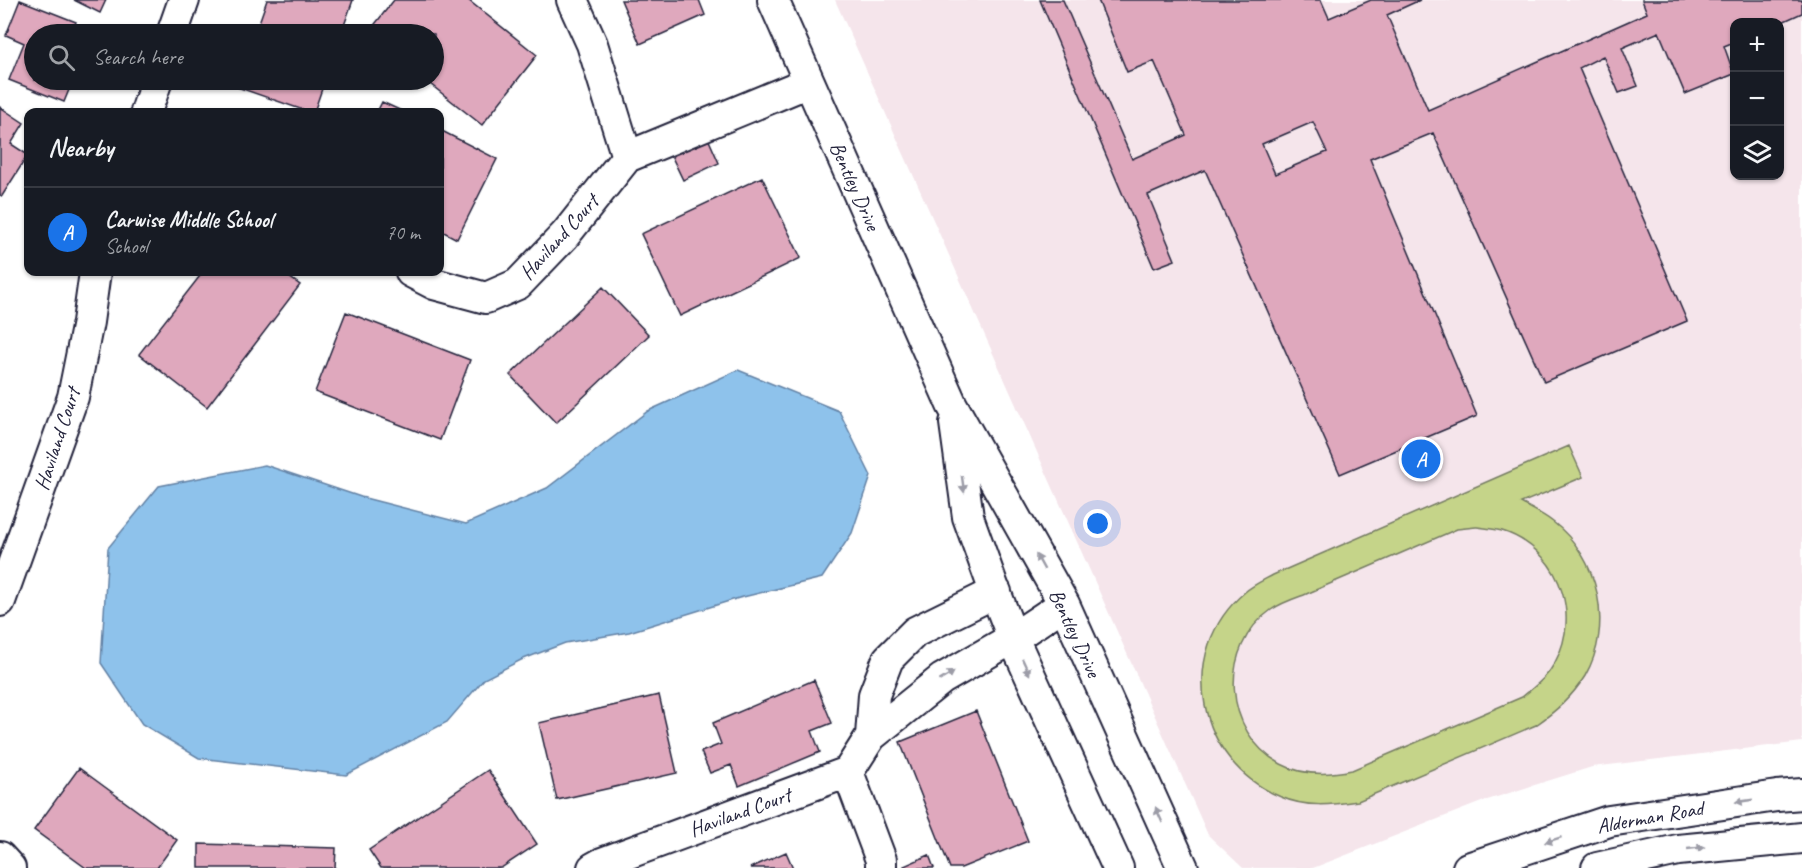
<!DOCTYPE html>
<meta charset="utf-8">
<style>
body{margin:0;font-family:Caveat,sans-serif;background:#20242c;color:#f1f3f6}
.controls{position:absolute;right:18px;top:18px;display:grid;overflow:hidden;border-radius:12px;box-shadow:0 2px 4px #0004}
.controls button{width:54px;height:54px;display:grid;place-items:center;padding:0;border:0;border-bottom:2px solid #363941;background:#171b24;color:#f1f3f6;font:30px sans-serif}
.you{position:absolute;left:1098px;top:524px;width:21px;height:21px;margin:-15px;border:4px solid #fff;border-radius:50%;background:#1a73e8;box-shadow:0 0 0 9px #1a73e833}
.badge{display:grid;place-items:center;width:39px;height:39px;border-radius:50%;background:#1a73e8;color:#fff;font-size:20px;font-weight:700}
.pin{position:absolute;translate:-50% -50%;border:3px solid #fff;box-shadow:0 2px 6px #0006}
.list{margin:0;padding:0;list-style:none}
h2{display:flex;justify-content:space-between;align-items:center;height:78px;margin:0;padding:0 24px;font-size:26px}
h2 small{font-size:20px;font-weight:400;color:#9ea1a6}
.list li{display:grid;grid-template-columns:39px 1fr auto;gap:18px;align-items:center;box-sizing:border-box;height:90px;padding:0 24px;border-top:2px solid #363941}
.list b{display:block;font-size:22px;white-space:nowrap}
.list p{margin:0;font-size:20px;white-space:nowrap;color:#9ea1a6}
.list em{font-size:20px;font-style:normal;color:#9ea1a6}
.icon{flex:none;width:33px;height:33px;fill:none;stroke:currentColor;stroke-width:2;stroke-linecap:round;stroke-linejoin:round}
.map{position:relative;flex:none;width:1802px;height:868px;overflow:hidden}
.search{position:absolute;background:#171b24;box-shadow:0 2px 4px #0004;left:24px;top:24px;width:420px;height:66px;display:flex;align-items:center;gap:15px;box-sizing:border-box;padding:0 21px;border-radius:33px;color:#9ea1a6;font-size:22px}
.panel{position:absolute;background:#171b24;box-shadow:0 2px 4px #0004;left:24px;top:108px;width:420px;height:168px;border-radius:12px}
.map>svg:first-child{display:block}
.built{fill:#f5e5eb;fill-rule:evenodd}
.green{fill:#c5d489;stroke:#747b62;stroke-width:1.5;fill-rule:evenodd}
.water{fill:#8ec2eb;stroke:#6382a5;stroke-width:1.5}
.building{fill:#dfa8bd;stroke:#22223b;stroke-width:1.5;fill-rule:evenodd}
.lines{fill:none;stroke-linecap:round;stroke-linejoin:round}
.minor-casing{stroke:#22223b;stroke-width:34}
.minor{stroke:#fff;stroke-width:30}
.oneway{fill:#9c9ca7}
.labels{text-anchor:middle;stroke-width:4.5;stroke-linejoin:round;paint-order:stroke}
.street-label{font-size:21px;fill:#22223b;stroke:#fff}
</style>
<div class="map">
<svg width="1802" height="868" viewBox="0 0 1802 868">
<rect width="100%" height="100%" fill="#fff"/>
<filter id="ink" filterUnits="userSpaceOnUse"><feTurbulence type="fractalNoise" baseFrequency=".0167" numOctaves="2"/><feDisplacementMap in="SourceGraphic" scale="12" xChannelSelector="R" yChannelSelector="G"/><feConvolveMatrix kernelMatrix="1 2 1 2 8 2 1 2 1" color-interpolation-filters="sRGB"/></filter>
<g filter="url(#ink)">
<path class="built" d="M 835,0 L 1802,0 L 1802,742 L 1592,767 L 1484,801 L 1313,868 L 1243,868 L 1208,835 ZM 1734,22 L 1780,22 L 1780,176 L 1734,176 Z"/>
<path class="green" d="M 1569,446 L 1583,477 L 1521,503 C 1532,509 1543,514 1553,522 C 1599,557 1614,626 1585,676 C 1572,697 1556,711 1536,725 L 1358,801 C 1332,805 1306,808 1281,797 C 1197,763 1174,652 1245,592 C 1253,585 1264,580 1273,575 ZM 1476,527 C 1486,528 1497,529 1508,533 C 1563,555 1584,623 1549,672 C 1541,682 1532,689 1522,697 L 1352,770 C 1328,775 1303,776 1281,764 C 1223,733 1218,647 1271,610 C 1281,603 1293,599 1304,595 L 1457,529 Z"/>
<path class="water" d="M 738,370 L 839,411 L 871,476 L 852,533 L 822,578 L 739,598 L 629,632 L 565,643 L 521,660 L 484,679 L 447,722 L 346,775 L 199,758 L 142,724 L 101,663 L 108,548 L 159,486 L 265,465 L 361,497 L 466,524 L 547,488 L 648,411 Z"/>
<path class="building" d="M 20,0 L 76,22 L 71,34 L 34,34 L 34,80 L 73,80 L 64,102 L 9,80 L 24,43 L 6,35 Z
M 74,0 L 106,0 L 100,13 Z
M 267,0 L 353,0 L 341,34 L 255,34 Z
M 394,0 L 468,0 L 537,55 L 482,125 L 425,80 L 434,80 L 434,34 L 368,33 Z
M 621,0 L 699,0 L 705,15 L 640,44 Z
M 1040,0 L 1063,0 L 1132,159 L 1186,135 L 1154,61 L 1127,72 L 1098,0 L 1321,0 L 1329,18 L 1371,0 L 1420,0 L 1387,15 L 1428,110 L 1647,13 L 1642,0 L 1802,0 L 1802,13 L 1780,23 L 1734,22 L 1734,42 L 1724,46 L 1734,74 L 1685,94 L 1659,32 L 1622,48 L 1638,86 L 1619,93 L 1603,56 L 1579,68 L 1687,321 L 1544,382 L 1433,133 L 1370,159 L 1477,416 L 1340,474 L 1205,170 L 1148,195 L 1175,260 L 1154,268 ZM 1313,122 L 1327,152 L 1275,174 L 1262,144 Z
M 239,80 L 325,80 L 314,112 L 309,112 L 237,87 Z
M 382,102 L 404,112 L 377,112 Z
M 0,107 L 24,123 L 11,144 L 28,155 L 2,196 L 0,195 Z
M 440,130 L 497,159 L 457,239 L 440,230 Z
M 708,138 L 719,163 L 683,180 L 671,155 Z
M 762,177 L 801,258 L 680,316 L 641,234 Z
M 203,272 L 282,272 L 300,285 L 207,407 L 139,354 Z
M 603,287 L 649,335 L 556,423 L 510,375 Z
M 346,312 L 470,360 L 440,440 L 315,392 Z
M 814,680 L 832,723 L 812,731 L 820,752 L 739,786 L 731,765 L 710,773 L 701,752 L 721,744 L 713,723 Z
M 659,695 L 677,773 L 557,800 L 539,723 Z
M 976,711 L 1028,841 L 961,868 L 950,868 L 900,742 Z
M 79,768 L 177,840 L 157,868 L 86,868 L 34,830 Z
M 488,770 L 537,844 L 501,868 L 381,868 L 369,850 Z
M 199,844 L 336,848 L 335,868 L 199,868 Z
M 786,852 L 793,868 L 750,868 Z
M 929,855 L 934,868 L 905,868 L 904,866 Z"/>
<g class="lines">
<defs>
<path id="minor" d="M 572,0 L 592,44 L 627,157
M 773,0 L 952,405 L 1064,604 L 1183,868
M 172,34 L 184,0
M 146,112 L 157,80
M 411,272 L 434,284 L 486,298 L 518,284 L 565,235 L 627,157 L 809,82
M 955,423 L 968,517 L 994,589 L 1013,638 L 1118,868
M 996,592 L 915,632 L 888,659 L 874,695 L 871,736 L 942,679 L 1013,638 L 1064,604
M 0,601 L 73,397 L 88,322 L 95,272
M 848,772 L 881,860 L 881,868
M 0,857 L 10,868
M 593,868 L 602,863 L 848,772 L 871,736
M 1468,868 L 1609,821 L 1777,796 L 1802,794
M 1597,868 L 1678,850 L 1802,838"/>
</defs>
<use href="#minor" class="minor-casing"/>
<use href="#minor" class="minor"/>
</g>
<defs><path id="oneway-solid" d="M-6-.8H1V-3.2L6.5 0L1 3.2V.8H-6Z" transform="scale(1.5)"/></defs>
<g class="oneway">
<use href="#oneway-solid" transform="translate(963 484) rotate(82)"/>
<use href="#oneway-solid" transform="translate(1040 562) rotate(-119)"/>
<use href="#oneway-solid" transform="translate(1026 667) rotate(65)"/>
<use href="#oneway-solid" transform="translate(947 676) rotate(-32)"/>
<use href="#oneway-solid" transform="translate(1744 801) rotate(172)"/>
<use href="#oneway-solid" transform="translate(1159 815) rotate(-114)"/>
<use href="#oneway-solid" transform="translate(1553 840) rotate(162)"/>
<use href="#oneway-solid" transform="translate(1696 848) rotate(-6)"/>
</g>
</g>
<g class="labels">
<g class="street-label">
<text transform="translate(855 186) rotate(66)" y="7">Bentley Drive</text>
<text transform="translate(559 237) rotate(-48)" y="7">Haviland Court</text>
<text transform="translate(57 439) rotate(-72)" y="7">Haviland Court</text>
<text transform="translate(1075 633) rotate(65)" y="7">Bentley Drive</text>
<text transform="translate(740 812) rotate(-20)" y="7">Haviland Court</text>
<text transform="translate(1650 817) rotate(-10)" y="7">Alderman Road</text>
</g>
</g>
</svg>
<div class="controls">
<button>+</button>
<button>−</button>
<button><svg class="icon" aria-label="layers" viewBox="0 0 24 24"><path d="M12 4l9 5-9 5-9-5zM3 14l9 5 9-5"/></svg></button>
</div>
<div class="you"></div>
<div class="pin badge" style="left:1421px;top:459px">A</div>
<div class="search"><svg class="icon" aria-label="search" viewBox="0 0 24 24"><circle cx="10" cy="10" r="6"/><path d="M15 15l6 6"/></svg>Search here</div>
<section class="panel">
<h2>Nearby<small></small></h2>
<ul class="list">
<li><span class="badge">A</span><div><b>Carwise Middle School</b><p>School</p></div><em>70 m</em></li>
</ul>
</section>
</div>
